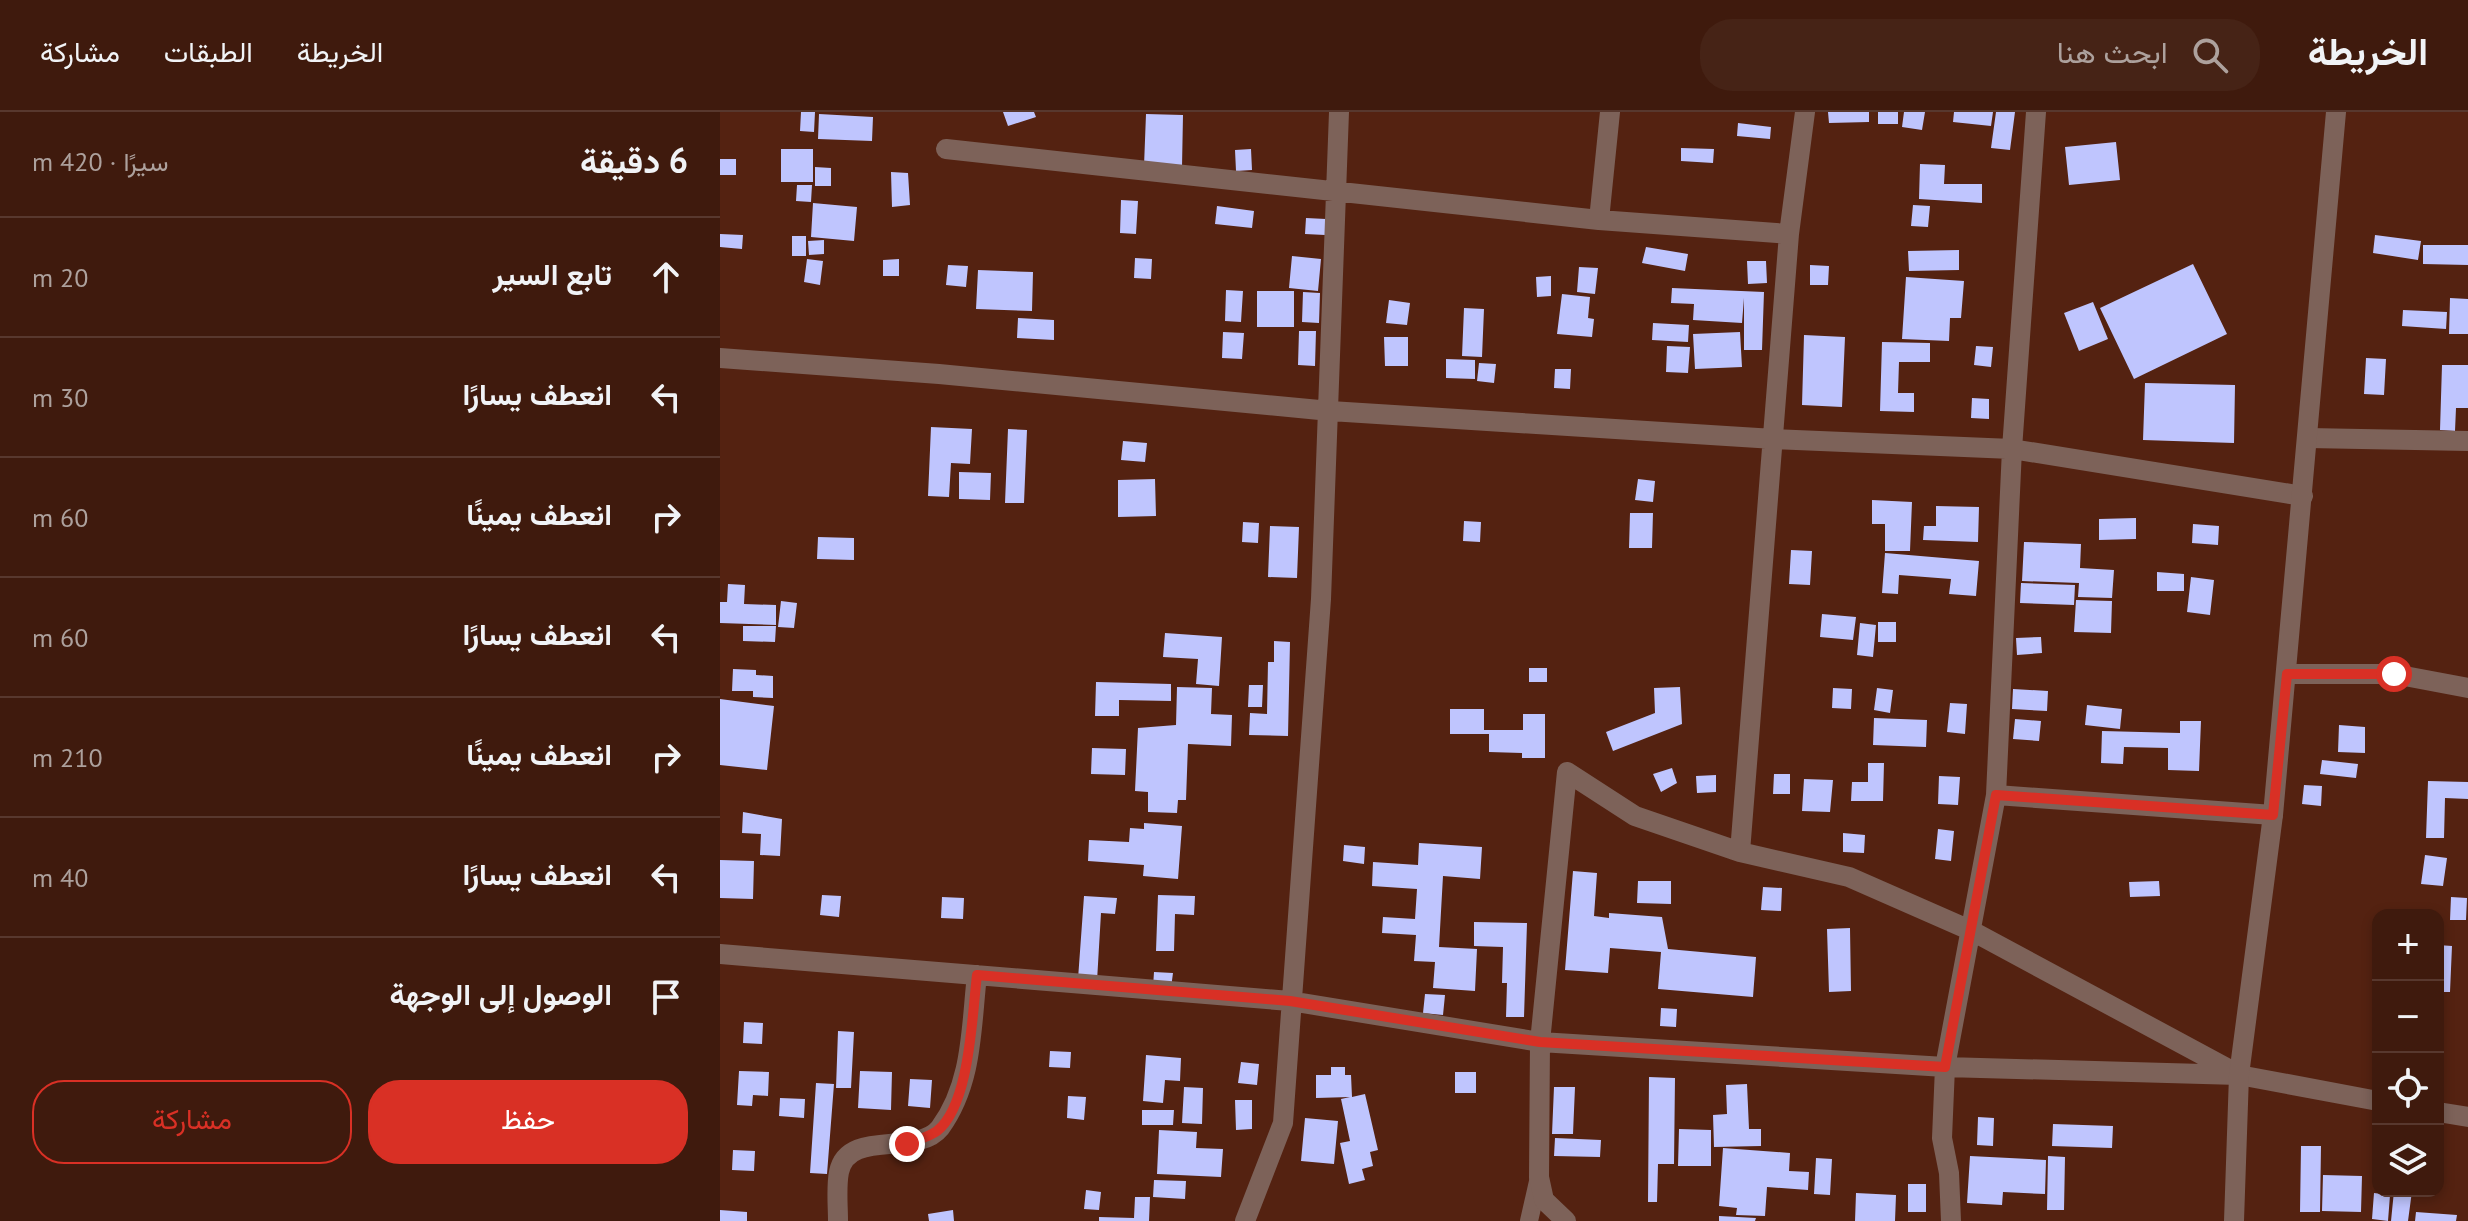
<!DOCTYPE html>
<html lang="ar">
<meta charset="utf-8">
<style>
body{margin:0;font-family:"PT Sans",Vazirmatn,sans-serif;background:#462316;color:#f1f3f6;direction:rtl}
.controls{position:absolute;right:24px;bottom:24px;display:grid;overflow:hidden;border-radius:16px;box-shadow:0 4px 12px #0003}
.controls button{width:72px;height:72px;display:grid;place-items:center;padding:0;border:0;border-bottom:2px solid #58382e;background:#3f1a0d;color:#f1f3f6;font:40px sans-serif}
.stop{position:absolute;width:24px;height:24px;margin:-18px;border:6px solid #d93025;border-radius:50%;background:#fff}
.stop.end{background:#d93025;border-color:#fff;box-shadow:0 2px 8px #0008}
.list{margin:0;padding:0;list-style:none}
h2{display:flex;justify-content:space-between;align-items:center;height:104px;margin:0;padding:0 32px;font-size:34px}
h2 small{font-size:26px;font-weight:400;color:#ada19d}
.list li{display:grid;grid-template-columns:52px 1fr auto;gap:24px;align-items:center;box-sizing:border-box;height:120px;padding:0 32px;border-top:2px solid #58382e}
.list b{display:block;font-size:30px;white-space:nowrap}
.list em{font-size:26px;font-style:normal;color:#ada19d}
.actions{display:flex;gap:16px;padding:24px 32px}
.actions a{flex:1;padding:18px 0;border:2px solid #d93025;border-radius:32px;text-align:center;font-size:28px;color:#d93025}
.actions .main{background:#d93025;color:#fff}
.icon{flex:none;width:44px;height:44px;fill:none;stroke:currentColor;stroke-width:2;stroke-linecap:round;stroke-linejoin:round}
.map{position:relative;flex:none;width:1748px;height:1109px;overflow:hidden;direction:ltr}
header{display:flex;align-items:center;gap:48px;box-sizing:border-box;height:112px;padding:0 40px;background:#3f1a0d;border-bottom:2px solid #58382e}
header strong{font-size:38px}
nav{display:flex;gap:44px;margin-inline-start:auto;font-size:28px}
.search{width:560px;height:72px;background:#462316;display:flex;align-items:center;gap:20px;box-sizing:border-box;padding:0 28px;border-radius:32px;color:#ada19d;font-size:30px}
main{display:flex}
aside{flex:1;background:#3f1a0d}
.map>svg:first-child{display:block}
.building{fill:#bfc5fe}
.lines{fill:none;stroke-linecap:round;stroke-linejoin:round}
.service{stroke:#7d6259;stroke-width:18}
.minor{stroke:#7d6259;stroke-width:20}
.tertiary{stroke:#7d6259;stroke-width:20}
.route{stroke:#d93025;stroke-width:10}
</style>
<header>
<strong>الخريطة</strong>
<div class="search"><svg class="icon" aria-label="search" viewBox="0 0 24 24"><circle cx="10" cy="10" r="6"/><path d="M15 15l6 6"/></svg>ابحث هنا</div>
<nav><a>الخريطة</a><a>الطبقات</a><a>مشاركة</a></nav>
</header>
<main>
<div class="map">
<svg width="1748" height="1109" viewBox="0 0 1748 1109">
<rect width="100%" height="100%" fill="#542211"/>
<path class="building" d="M 81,0 L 95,0 L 94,20 L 80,19 Z
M 283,0 L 314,0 L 316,5 L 288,14 Z
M 1108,0 L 1149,0 L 1149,10 L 1109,11 Z
M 1158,0 L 1178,0 L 1178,12 L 1158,12 Z
M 1184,0 L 1205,0 L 1202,18 L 1182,15 Z
M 1234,0 L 1273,0 L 1271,14 L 1233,10 Z
M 1276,0 L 1295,0 L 1290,38 L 1271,36 Z
M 99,2 L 153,5 L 152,29 L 98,27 Z
M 426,2 L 463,3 L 462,55 L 424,54 Z
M 1018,11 L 1051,15 L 1050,27 L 1017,24 Z
M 1396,30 L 1400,68 L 1349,73 L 1345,35 Z
M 961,36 L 994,37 L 993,51 L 961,49 Z
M 61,37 L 93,37 L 93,70 L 61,70 Z
M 531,37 L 532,58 L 516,59 L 515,38 Z
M 0,47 L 16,47 L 16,63 L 0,63 Z
M 1200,52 L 1225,53 L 1224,72 L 1262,72 L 1262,91 L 1199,87 Z
M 95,55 L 111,56 L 111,74 L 95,74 Z
M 171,60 L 188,61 L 190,93 L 172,95 Z
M 77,73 L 92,73 L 91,90 L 76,89 Z
M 401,88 L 418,89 L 416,122 L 400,121 Z
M 93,91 L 137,95 L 134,129 L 91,125 Z
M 1193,93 L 1210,94 L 1208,115 L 1191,114 Z
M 497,94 L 534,99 L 532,116 L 495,112 Z
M 586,106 L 606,107 L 605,123 L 585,122 Z
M 0,122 L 23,123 L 22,137 L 0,135 Z
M 1655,123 L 1701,129 L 1698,148 L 1653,141 Z
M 72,124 L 86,124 L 86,144 L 72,144 Z
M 104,128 L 104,142 L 89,143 L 88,129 Z
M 1703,133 L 1748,133 L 1748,153 L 1703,152 Z
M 926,135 L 968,142 L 965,159 L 922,151 Z
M 1239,138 L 1239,158 L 1189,159 L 1188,139 Z
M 572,144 L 601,147 L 598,179 L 569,176 Z
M 415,146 L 432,147 L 431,167 L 414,166 Z
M 87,147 L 103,149 L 100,173 L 84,170 Z
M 179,147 L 179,164 L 163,164 L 163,148 Z
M 1027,149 L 1046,149 L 1047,171 L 1028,172 Z
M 1473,152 L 1507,222 L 1414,267 L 1380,196 Z
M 228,153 L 248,154 L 246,175 L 226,173 Z
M 1090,153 L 1109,154 L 1108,173 L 1090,173 Z
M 859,155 L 878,156 L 875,182 L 857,180 Z
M 258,158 L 313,160 L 312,199 L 256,197 Z
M 831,164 L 831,184 L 817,185 L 816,165 Z
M 1186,165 L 1244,169 L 1241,206 L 1230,206 L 1229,229 L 1182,227 Z
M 952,176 L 1044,180 L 1042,238 L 1024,238 L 1024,186 L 1022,211 L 973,208 L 974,192 L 951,191 Z
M 506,178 L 523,179 L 521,210 L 505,209 Z
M 537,179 L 574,179 L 574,215 L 537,215 Z
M 583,180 L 600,181 L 599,211 L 582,210 Z
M 842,182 L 870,185 L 868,206 L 874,207 L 872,225 L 837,222 Z
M 1730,186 L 1748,187 L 1748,222 L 1729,222 Z
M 669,188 L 690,191 L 687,213 L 666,211 Z
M 1373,190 L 1388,227 L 1359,239 L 1344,201 Z
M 744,196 L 764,197 L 762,245 L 742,244 Z
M 1683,198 L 1727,200 L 1726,217 L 1682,214 Z
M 298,206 L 334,208 L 334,228 L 297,226 Z
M 933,211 L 969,213 L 968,230 L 932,228 Z
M 579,219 L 596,219 L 595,254 L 578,253 Z
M 503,220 L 524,221 L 522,247 L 502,246 Z
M 1020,220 L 1022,255 L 975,257 L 973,222 Z
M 1084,223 L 1125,225 L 1122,295 L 1082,293 Z
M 664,225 L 688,225 L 688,254 L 665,254 Z
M 1162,230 L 1210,231 L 1210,250 L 1179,250 L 1178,281 L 1194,281 L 1194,300 L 1160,299 Z
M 947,234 L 970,235 L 968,261 L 946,260 Z
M 1256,234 L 1273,235 L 1271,255 L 1254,253 Z
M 1646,246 L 1666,247 L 1664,283 L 1644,282 Z
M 726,247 L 755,248 L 755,267 L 726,266 Z
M 759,251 L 776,252 L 774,271 L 757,269 Z
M 1722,253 L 1748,253 L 1748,296 L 1736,296 L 1735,319 L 1720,318 Z
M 835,257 L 851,257 L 850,277 L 834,276 Z
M 1425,271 L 1515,273 L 1514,331 L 1423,328 Z
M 1252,286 L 1269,287 L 1269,307 L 1251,306 Z
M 211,315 L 252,317 L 250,352 L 231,351 L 229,385 L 208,384 Z
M 288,317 L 307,318 L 304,391 L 285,391 Z
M 403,329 L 427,331 L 425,350 L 401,348 Z
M 239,360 L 271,361 L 270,388 L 239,387 Z
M 435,367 L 436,404 L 398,405 L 398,368 Z
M 918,367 L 935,369 L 933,390 L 915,388 Z
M 1152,388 L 1192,390 L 1190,439 L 1165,439 L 1165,412 L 1152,412 Z
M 1216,394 L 1259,395 L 1258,430 L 1203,428 L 1204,414 L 1216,414 Z
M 910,401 L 933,401 L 932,436 L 909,436 Z
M 1416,406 L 1416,427 L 1379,428 L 1379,407 Z
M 744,409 L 761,410 L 760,430 L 743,429 Z
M 523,410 L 539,411 L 538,431 L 522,430 Z
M 1473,412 L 1499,414 L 1498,433 L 1472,431 Z
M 550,414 L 579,415 L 577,466 L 548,465 Z
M 98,425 L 134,426 L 134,448 L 97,447 Z
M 1304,430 L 1361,432 L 1360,456 L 1394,458 L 1392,486 L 1358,485 L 1359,471 L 1302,469 Z
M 1071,438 L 1092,439 L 1090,473 L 1069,472 Z
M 1165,441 L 1259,449 L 1256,484 L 1229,482 L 1231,467 L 1179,463 L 1178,482 L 1162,481 Z
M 1437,460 L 1464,462 L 1464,479 L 1437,479 Z
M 1471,465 L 1494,468 L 1490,503 L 1467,500 Z
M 1301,471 L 1355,473 L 1354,493 L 1300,491 Z
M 8,472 L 25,473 L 24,492 L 56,493 L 56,513 L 0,511 L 0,490 L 7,490 Z
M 1356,488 L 1392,489 L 1391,521 L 1354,520 Z
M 61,489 L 77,491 L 74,516 L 58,515 Z
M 1102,502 L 1136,505 L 1133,528 L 1100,525 Z
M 1158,510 L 1176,510 L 1176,530 L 1158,530 Z
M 1140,511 L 1156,513 L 1153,545 L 1137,543 Z
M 23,514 L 56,514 L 55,530 L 23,529 Z
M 445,521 L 502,525 L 499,574 L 476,572 L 478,547 L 443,545 Z
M 1321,525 L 1322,541 L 1297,543 L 1296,526 Z
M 554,529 L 570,530 L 568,624 L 529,623 L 530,601 L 547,602 L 548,550 L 554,550 Z
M 809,556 L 827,556 L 827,570 L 809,570 Z
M 13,557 L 36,558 L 36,563 L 53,564 L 53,586 L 33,585 L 33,579 L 12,579 Z
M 376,570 L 451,572 L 451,589 L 399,588 L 399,604 L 375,604 Z
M 529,573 L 543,573 L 542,595 L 528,595 Z
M 457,575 L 492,576 L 491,602 L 512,603 L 511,634 L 468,632 L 466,688 L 458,688 L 457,701 L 428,700 L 428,680 L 415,679 L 418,616 L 456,613 Z
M 960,575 L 962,612 L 893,639 L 886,620 L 935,601 L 934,576 Z
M 1113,576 L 1132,577 L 1131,597 L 1112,596 Z
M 1157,576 L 1173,578 L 1170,601 L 1154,598 Z
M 1293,577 L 1328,579 L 1327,599 L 1292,597 Z
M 0,587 L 54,594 L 47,658 L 0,653 Z
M 1230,591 L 1247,592 L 1245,622 L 1227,620 Z
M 1367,593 L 1402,597 L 1400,617 L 1365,613 Z
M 730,597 L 764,597 L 764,618 L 803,618 L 803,602 L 825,602 L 825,646 L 802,646 L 802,641 L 769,640 L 769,622 L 730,622 Z
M 1154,606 L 1207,608 L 1206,635 L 1153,633 Z
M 1295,607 L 1321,609 L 1319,629 L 1293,627 Z
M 1460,609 L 1481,609 L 1479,659 L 1448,658 L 1448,636 L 1404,635 L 1403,652 L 1381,651 L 1382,619 L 1460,621 Z
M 1619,613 L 1645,615 L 1645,641 L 1618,640 Z
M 372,636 L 406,637 L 405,663 L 371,662 Z
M 1602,648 L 1638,652 L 1636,666 L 1600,662 Z
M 1148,651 L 1164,651 L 1163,689 L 1131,689 L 1132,670 L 1148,670 Z
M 952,656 L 957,671 L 941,680 L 933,662 Z
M 1054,662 L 1070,662 L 1070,682 L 1053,682 Z
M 996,663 L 996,680 L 977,681 L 976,664 Z
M 1219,664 L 1240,665 L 1238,693 L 1218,692 Z
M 1084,667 L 1113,668 L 1110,700 L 1082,699 Z
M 1708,669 L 1748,670 L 1748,687 L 1725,686 L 1724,726 L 1706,726 Z
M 1584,673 L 1602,674 L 1601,694 L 1582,692 Z
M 23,700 L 62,707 L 60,744 L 40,743 L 41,722 L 22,721 Z
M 424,711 L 462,714 L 458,767 L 423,764 L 424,753 L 368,749 L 369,728 L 409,730 L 410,716 L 424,717 Z
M 1218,717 L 1234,719 L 1231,749 L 1215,747 Z
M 1123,721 L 1145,723 L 1144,741 L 1123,740 Z
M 699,731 L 762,735 L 760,767 L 723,764 L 719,835 L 757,837 L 755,879 L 713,876 L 715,850 L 694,849 L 696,823 L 662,821 L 663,805 L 695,807 L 697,777 L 652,774 L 653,750 L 698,753 Z
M 624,733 L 645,735 L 644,752 L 623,749 Z
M 1705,743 L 1727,746 L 1723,774 L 1701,772 Z
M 0,748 L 34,749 L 33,787 L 0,786 Z
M 853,759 L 877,761 L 874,804 L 889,806 L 889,801 L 942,805 L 948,837 L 1036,845 L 1033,885 L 938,877 L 941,840 L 890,836 L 888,861 L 845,858 Z
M 918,769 L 951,769 L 951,792 L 917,791 Z
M 1439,769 L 1440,784 L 1410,785 L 1409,770 Z
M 1043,775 L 1062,776 L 1061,799 L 1041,798 Z
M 102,783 L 121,784 L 119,805 L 100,803 Z
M 438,783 L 475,784 L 474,803 L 455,802 L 454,839 L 436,839 Z
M 364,784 L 397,786 L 395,802 L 381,801 L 377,869 L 358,867 Z
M 222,785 L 244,786 L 243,807 L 221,806 Z
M 1731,785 L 1747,786 L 1746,808 L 1730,808 Z
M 754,810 L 807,811 L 804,905 L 786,905 L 787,871 L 782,871 L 783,835 L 754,834 Z
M 1130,816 L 1131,879 L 1109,880 L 1107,817 Z
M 1718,833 L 1732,834 L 1730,880 L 1718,880 Z
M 434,860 L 453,861 L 451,876 L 433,875 Z
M 705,882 L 725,883 L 723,903 L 703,901 Z
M 941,896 L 957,897 L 956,915 L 940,914 Z
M 24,910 L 43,911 L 42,932 L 23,931 Z
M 118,919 L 134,920 L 131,976 L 116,976 Z
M 330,939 L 351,940 L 350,956 L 329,955 Z
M 426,943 L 461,946 L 460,969 L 445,968 L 443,991 L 423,989 Z
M 521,950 L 539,952 L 537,973 L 518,971 Z
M 611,955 L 625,955 L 625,963 L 631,963 L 632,985 L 645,982 L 658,1038 L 650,1040 L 653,1054 L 642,1057 L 645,1068 L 629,1072 L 620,1031 L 630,1029 L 621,987 L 630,985 L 596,986 L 596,963 L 611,963 Z
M 19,959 L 49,960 L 48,984 L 33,983 L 32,994 L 17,993 Z
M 140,959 L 172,960 L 171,998 L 138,996 Z
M 735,960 L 756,960 L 756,981 L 735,981 Z
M 929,965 L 955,966 L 954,1052 L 938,1052 L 937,1090 L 928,1090 Z
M 190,967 L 212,968 L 210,996 L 188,994 Z
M 96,971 L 114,972 L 107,1062 L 90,1061 Z
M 1027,972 L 1029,1017 L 1041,1017 L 1041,1034 L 994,1035 L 993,1003 L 1007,1002 L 1006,973 Z
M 464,975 L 483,976 L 482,1012 L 462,1011 Z
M 834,975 L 855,975 L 853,1022 L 832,1022 Z
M 348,984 L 366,985 L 364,1008 L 347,1006 Z
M 60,986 L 85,987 L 84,1006 L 59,1004 Z
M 515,988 L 532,988 L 532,1017 L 516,1018 Z
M 422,998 L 454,998 L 453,1013 L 422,1013 Z
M 1258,1005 L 1274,1006 L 1273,1034 L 1257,1033 Z
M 585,1006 L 618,1009 L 614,1052 L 581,1049 Z
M 1333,1012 L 1393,1014 L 1392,1036 L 1332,1034 Z
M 959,1017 L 991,1018 L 991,1054 L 958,1054 Z
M 439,1018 L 477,1020 L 476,1036 L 503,1037 L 501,1065 L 437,1062 Z
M 835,1026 L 881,1028 L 880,1045 L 834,1044 Z
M 1581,1034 L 1601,1034 L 1600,1100 L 1580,1100 Z
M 1003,1036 L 1070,1041 L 1069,1059 L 1089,1060 L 1088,1078 L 1047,1075 L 1045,1104 L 1016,1103 L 1017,1096 L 999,1094 Z
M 13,1038 L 35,1039 L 34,1059 L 12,1058 Z
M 1250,1044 L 1326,1048 L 1325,1082 L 1283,1080 L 1282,1093 L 1247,1091 Z
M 1328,1044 L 1345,1045 L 1344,1098 L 1327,1098 Z
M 1096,1046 L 1112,1047 L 1110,1083 L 1094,1082 Z
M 1603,1063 L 1642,1064 L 1641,1100 L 1602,1099 Z
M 434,1068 L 466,1069 L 465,1087 L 433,1085 Z
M 1188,1072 L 1206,1072 L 1206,1100 L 1188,1100 Z
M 366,1078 L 381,1080 L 379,1098 L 364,1097 Z
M 1674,1079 L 1692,1079 L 1688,1109 L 1671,1109 Z
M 1136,1081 L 1176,1083 L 1175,1109 L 1135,1109 Z
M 1654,1081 L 1670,1083 L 1668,1109 L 1652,1107 Z
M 415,1085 L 430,1085 L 429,1109 L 379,1109 L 379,1105 L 414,1106 Z
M 0,1098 L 27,1100 L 27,1109 L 0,1109 Z
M 233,1098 L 234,1109 L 209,1109 L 208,1102 Z
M 1696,1100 L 1737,1103 L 1736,1109 L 1695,1109 Z
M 999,1104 L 1036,1106 L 1035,1109 L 999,1109 Z"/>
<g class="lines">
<path class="service" d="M 809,1109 L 819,1065"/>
<path class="minor" d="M 226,37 L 879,108 L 1069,122
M 879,108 L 890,0
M 0,246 L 219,262 L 610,299 L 1054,327 L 1292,337 L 1583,384
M 1588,326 L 1748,329
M 1567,562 L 1674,562 L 1748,576
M 1276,683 L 1553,703
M 1020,740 L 1069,122 L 1085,0
M 0,842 L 570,889 L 820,930 L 1225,955 L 1519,963 L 1658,989
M 1718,1000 L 1748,1005
M 118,1109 C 118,1093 116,1075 119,1060 C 128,1016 197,1045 220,1016 C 253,971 251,915 257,863
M 525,1109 L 563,1011 L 601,487 L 619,0
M 846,1109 L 824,1088 L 819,1065 L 820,930 L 847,660 L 915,704 L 1020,740 L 1129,765 L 1252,819 L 1516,961
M 1231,1109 L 1229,1061 L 1222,1026 L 1225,955 L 1276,683 L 1292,337 L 1316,0"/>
<path class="tertiary" d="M 1514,1109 L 1519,963 L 1553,703 L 1616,0"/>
</g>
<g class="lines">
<path class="route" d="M 187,1032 C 196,1028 209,1025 217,1019 C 250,993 252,903 257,863 L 570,889 L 820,930 L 1225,955 L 1276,683 L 1553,703 L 1567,562 L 1674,562"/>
</g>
</svg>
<div class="controls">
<button>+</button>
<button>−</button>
<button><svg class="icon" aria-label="locate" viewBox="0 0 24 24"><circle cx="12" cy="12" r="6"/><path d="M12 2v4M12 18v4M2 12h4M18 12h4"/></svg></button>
<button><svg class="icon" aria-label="layers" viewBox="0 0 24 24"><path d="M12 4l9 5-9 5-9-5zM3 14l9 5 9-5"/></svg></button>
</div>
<div class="stop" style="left:1674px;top:562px"></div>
<div class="stop end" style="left:187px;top:1032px"></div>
</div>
<aside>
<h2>6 دقيقة<small>سيرًا · 420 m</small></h2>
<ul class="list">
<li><svg class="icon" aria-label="ahead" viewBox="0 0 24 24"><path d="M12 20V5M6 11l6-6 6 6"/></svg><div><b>تابع السير</b></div><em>20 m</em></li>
<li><svg class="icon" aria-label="left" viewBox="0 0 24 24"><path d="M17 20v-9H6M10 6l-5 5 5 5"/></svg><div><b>انعطف يسارًا</b></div><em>30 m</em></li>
<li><svg class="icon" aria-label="right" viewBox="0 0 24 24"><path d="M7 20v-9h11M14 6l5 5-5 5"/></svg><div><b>انعطف يمينًا</b></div><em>60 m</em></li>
<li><svg class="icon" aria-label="left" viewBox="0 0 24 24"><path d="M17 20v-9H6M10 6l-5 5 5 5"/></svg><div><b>انعطف يسارًا</b></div><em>60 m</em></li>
<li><svg class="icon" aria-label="right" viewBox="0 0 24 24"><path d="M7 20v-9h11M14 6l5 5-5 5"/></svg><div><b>انعطف يمينًا</b></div><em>210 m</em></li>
<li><svg class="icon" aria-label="left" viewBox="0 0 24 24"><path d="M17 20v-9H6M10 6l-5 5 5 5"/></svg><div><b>انعطف يسارًا</b></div><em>40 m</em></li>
<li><svg class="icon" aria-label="arrive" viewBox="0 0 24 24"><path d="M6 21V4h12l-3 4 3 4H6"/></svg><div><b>الوصول إلى الوجهة</b></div></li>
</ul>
<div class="actions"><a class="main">حفظ</a><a>مشاركة</a></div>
</aside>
</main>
